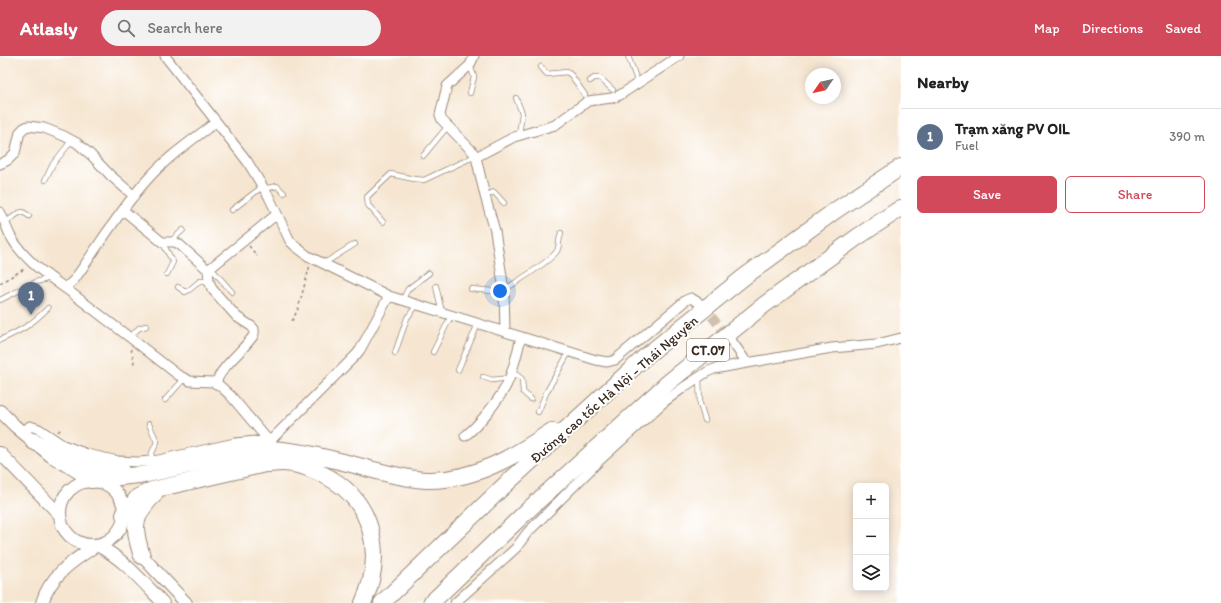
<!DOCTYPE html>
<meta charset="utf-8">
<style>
body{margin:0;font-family:Itim,sans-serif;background:#f2f2f2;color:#222}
.controls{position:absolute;right:12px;bottom:12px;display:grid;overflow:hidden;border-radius:6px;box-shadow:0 2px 10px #0003}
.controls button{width:36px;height:36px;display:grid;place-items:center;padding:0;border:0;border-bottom:1px solid #e0e0e0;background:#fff;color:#222;font:20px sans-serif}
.compass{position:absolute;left:805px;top:12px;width:36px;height:36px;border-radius:50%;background:#fff;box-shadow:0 2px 10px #0003;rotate:236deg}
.you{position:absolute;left:500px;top:235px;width:14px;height:14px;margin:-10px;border:3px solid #fff;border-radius:50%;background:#1a73e8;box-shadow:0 0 0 6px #1a73e833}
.badge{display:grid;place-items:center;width:26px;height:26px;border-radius:50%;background:#d1495b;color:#fff;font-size:13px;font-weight:700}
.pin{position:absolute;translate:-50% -33px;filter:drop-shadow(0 1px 2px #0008)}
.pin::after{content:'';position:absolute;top:21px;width:14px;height:12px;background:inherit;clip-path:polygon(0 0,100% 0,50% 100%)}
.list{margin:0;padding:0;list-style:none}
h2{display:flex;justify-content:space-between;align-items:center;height:52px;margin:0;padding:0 16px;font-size:17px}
h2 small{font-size:13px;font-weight:400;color:#767676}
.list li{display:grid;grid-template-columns:26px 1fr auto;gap:12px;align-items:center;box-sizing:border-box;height:56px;padding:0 16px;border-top:1px solid #e0e0e0}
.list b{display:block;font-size:15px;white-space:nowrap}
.list p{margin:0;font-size:13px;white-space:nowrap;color:#767676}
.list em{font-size:13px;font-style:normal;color:#767676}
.actions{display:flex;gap:8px;padding:12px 16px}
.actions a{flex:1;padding:9px 0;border:1px solid #d1495b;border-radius:6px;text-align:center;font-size:14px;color:#d1495b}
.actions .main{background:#d1495b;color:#fff}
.icon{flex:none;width:22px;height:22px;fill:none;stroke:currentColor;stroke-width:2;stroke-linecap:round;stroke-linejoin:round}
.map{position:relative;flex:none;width:901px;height:547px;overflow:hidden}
header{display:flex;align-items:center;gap:24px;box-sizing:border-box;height:56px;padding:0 20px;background:#d1495b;color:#fff}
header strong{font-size:19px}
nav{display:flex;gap:22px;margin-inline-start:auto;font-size:14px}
.search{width:280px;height:36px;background:#f2f2f2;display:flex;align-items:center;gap:10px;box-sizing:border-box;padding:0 14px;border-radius:22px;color:#767676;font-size:15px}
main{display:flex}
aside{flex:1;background:#fff}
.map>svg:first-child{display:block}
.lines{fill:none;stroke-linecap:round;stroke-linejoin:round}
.street-tunnel{stroke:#d1c0ad;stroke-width:9;stroke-dasharray:9 4.5;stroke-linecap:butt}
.lane-casing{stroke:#988878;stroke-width:6}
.street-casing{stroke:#988878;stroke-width:11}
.secondary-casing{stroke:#988878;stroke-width:14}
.highway-casing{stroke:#988878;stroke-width:18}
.path{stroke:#988878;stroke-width:1.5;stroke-dasharray:3 3;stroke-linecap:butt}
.lane{stroke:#fff;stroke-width:4.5}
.street{stroke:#fff;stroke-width:9}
.secondary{stroke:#fff;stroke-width:12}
.highway{stroke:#fff;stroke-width:16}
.labels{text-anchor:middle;stroke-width:4;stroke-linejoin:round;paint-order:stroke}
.shield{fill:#fff;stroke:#766a62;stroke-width:1}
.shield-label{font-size:13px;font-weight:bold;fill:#3b2a1e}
.street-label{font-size:14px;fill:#3b2a1e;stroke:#fff}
</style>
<header>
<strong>Atlasly</strong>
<div class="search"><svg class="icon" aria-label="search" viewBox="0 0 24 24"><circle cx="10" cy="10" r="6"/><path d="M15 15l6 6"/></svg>Search here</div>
<nav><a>Map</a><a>Directions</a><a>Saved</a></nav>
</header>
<main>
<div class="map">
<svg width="901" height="547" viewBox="0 0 901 547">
<rect width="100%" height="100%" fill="#fff"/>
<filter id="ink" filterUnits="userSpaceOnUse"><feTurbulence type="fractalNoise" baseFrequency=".025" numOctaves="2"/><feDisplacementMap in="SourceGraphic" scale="8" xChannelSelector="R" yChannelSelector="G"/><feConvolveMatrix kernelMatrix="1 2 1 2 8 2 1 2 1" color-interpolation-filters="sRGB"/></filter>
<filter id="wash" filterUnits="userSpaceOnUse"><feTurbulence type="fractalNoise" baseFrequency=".012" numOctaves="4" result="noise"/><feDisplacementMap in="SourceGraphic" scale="16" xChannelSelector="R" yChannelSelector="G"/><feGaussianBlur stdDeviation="0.9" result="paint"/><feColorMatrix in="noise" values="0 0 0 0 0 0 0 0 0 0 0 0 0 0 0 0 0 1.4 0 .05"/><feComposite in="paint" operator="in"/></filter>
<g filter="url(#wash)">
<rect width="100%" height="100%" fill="#f6e6d1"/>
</g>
<g filter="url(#ink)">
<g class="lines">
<path class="street-tunnel" d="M 703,250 L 729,282"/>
<defs>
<path id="lane" d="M 628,0 L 638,27
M 470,9 L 474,21 L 470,37
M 541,11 L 547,18 L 567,16 L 571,19 L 585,39
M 590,25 L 594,22 L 600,22 L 613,34
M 516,42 L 522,57 L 519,79
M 423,100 L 448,70
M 45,124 L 53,108 L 72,84
M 263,133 L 277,130 L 284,137
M 485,140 L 494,136 L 504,147
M 232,154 L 262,131
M 383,166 L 368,149 L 367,141 L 391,118 L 414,123 L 424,124 L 475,100
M 4,167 L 19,157 L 23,156 L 29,160
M 171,185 L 183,174
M 162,186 L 173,206 L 167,218
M 323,208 L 355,188
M 211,212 L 232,236
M 436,230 L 442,257
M 178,231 L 185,236 L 189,234 L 200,225 L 209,225
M 471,233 L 504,236
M 504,234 C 516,226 550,206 557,195 C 560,190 558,184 561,177
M 0,244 L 36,226 L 50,222
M 400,244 L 404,241 L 408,233 L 429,217
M 130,281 L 139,272 L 146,270
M 0,284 C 22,274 31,269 48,252
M 433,296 L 451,260
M 395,297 L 407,262 L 417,249
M 458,314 L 478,268
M 511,317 L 517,319 L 522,323 L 523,336 L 531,343
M 483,321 L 492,324 L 509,322
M 699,321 L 700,348 L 705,364
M 165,344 L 184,323
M 538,356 L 547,335 L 569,296
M 149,368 L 157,386 L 151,399 L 154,405"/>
<path id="street" d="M 474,0 L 470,9 L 447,30 L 440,59 L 442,64 L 473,96 L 476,101 L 485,140 L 495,175 L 504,234 L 505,276
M 476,101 L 514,81 L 555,69 L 588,45 L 612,42 L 620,39 L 679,0
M 0,108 L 8,104 L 15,97 L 20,76 L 24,72 L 28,70 L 44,72 L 64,80 L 77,87 L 91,99 L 110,119 L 134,140
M 123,154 L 162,186 L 175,186 L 180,189 L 208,214 L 209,225 L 212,233 L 237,261 L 251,270 L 254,273 C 254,277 255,277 253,280 C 245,293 219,312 216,328
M 0,156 C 4,163 6,171 10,179 C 22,202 44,217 65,232 L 74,224 C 98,191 119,155 146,125 C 166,102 192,84 216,66
M 208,214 L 277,158
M 65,232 L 137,287 L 178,319 L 190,325 L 213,326 L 219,329 L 231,340 L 268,384
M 389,240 L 596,304 L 607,306 L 615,304 L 686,244 L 691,242 L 701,248
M 731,284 L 747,307
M 23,376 L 30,370 L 39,373 L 63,389 L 87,398 L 118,405 L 138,406 L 154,405 L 235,387 L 268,384 L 273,382 L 356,299 L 360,294 L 389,240 L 308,200 L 295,190 L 290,185 L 269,141 L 247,105 L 165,0
M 465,380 C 479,369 496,347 505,332 C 513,317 517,298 521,281
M 455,547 L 516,492 L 527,477 L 599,405 L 664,346 L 684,331 L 707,316 L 714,313 L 747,307 L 832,292 L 877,288 L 901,282"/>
<path id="secondary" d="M 0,355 L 15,370 L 51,400 L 91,424
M 0,397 L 60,459
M60 457a32 32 0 1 1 64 0a32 32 0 1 1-64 0Z
M 138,493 L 142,500 L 186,547
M 42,547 C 50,519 74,504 97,489 C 124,503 143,526 163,547"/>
<path id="highway" d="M 33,385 C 61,398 90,413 122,416
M 91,424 L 148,418 L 263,393 C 292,393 319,400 347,407 C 371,413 402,423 427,424 C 474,425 515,400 552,375
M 124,459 L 138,441 L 152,434 L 265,408 C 271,408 277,407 283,407 C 297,407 312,413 324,419 C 374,444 385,499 363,547
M 142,500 C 133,472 132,461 154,439
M 382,547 L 506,428 L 646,300 L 744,221 L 836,154 L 901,111
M 431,547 L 528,454 L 669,326 L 764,249 L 856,182 L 901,152"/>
</defs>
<use href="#lane" class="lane-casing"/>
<use href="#street" class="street-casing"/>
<use href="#secondary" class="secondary-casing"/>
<use href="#highway" class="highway-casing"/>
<path class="path" d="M 249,190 L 257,200
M 0,227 L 26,212
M 292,265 L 298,253 L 310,209
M 131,293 L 134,305 L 133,310
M 58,376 L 61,373"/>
<use href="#lane" class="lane"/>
<use href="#street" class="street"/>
<use href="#secondary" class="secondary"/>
<use href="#highway" class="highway"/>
</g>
</g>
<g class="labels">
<rect class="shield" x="687" y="283" width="42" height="22" rx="3"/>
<g class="shield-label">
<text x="708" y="299">CT.07</text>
</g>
<g class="street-label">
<text transform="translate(614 333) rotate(-41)" y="5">Đường cao tốc Hà Nội - Thái Nguyên</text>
</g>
</g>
</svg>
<div class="controls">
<button>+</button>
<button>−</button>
<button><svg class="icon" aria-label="layers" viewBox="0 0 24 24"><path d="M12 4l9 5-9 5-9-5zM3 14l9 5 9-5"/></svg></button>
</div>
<svg class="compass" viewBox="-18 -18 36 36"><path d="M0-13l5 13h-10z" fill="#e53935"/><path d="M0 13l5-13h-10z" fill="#767676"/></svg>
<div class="you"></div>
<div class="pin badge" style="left:31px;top:259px;background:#5c6f8a">1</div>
</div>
<aside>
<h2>Nearby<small></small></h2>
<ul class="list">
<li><span class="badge" style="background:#5c6f8a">1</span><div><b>Trạm xăng PV OIL</b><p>Fuel</p></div><em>390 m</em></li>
</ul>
<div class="actions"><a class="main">Save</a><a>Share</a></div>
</aside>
</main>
